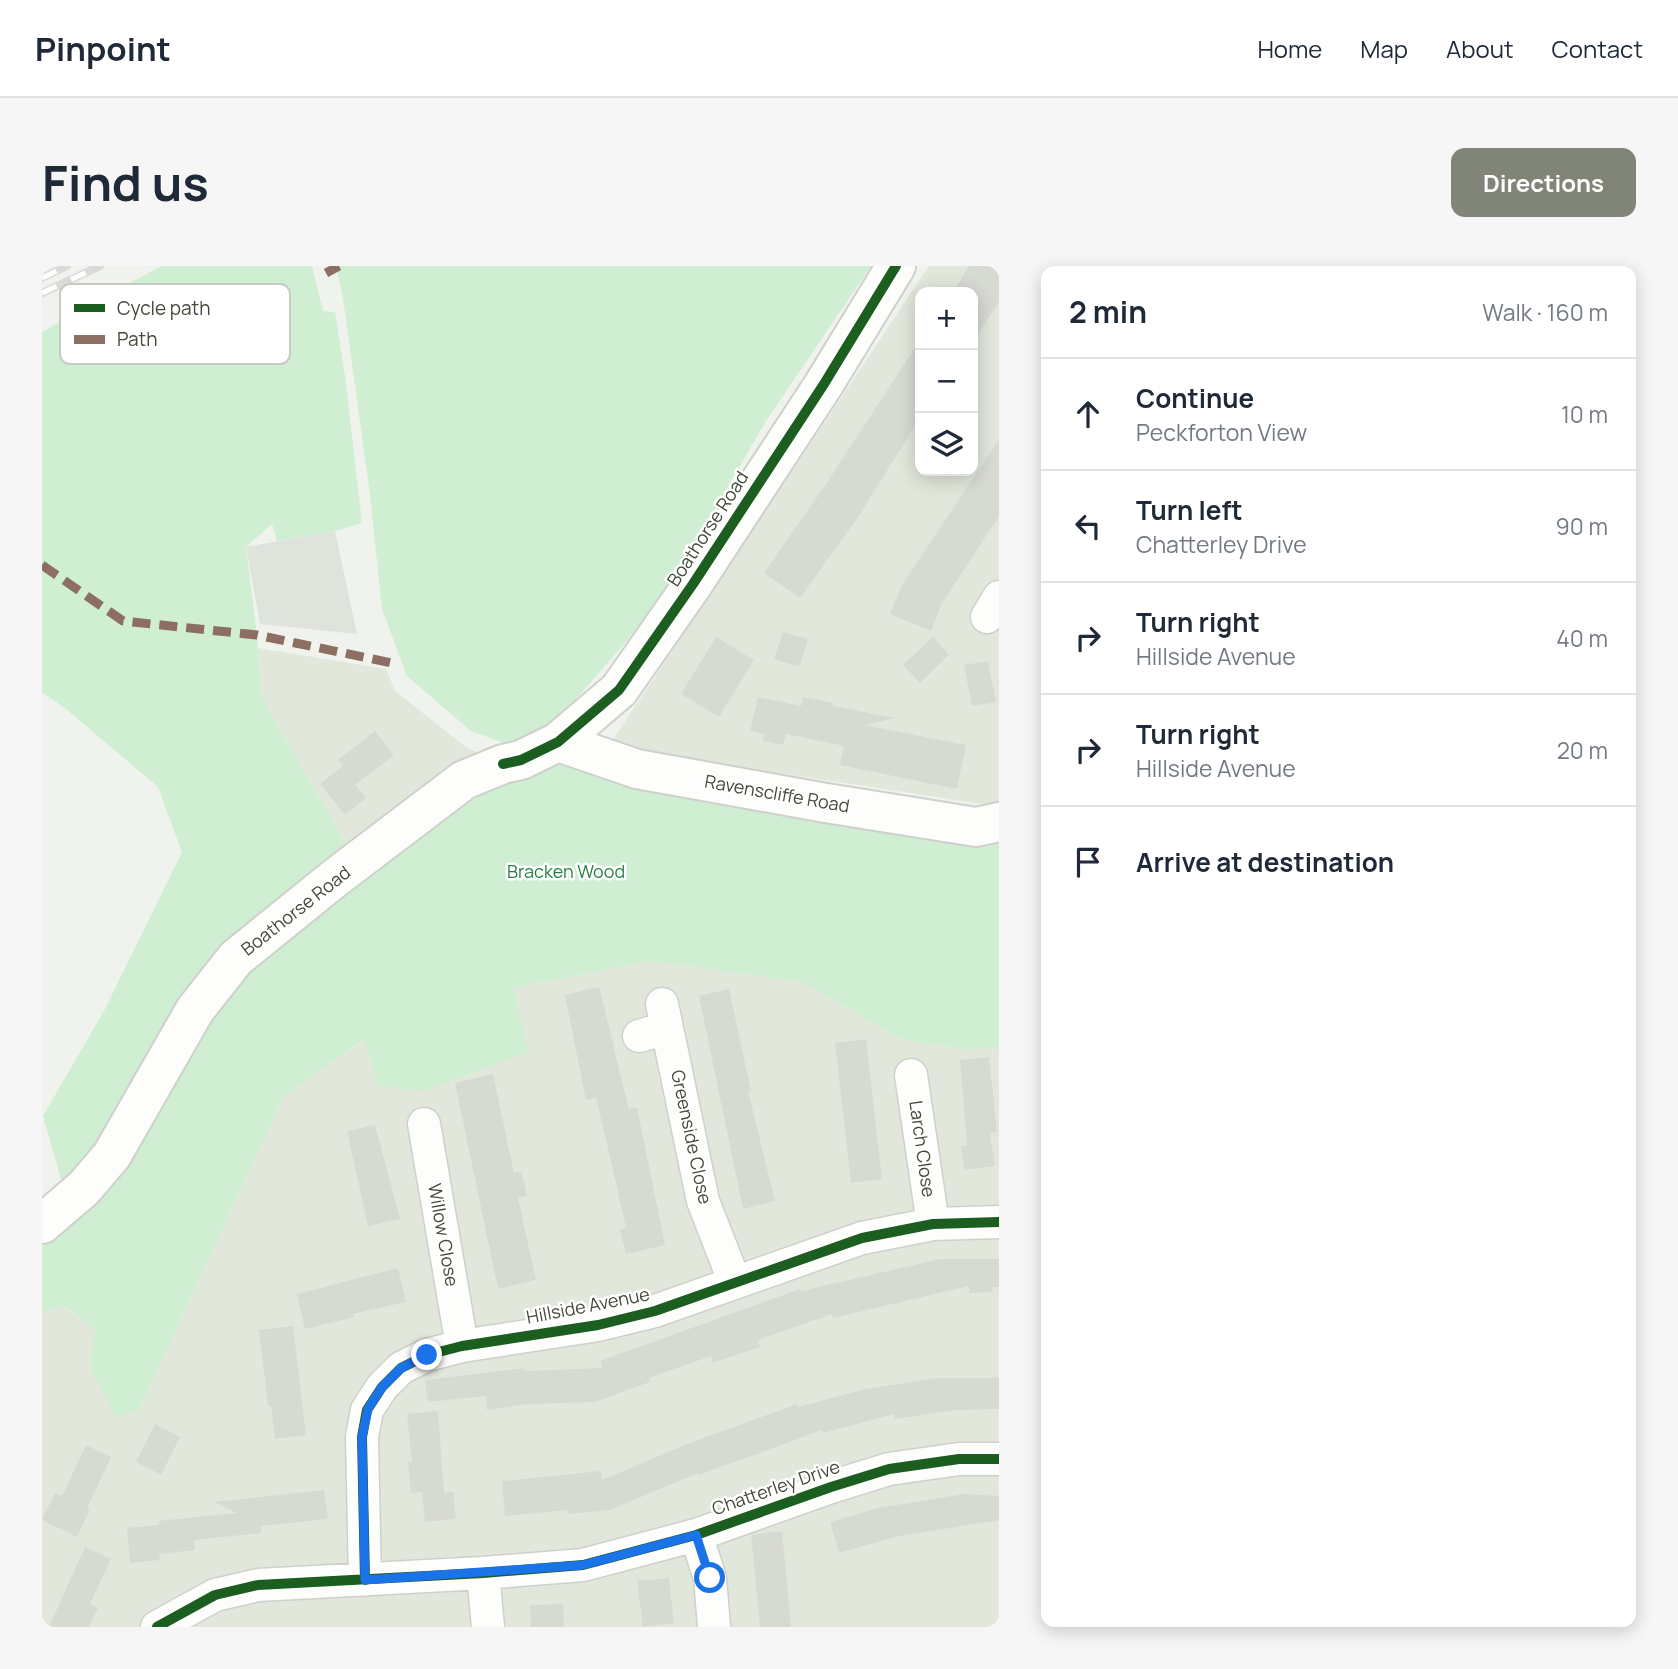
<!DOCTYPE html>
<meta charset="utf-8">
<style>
body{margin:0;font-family:Manrope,sans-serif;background:#f6f6f7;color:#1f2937}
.controls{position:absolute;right:21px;top:21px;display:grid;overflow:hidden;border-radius:14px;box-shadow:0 4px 18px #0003}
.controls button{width:63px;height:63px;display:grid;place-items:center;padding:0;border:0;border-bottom:2px solid #e0e1e3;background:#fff;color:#1f2937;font:35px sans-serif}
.stop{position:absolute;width:21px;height:21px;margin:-16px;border:5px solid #1a73e8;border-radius:50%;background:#fff}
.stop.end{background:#1a73e8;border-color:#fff;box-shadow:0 2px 7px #0008}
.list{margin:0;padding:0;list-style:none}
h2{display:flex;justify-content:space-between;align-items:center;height:91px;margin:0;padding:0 28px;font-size:30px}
h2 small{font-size:23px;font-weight:400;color:#747a83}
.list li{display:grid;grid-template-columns:46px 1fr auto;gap:21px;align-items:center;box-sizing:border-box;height:112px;padding:0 28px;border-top:2px solid #e0e1e3}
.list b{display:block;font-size:26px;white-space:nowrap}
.list p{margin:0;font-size:23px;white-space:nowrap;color:#747a83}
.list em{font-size:23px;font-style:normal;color:#747a83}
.icon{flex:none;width:38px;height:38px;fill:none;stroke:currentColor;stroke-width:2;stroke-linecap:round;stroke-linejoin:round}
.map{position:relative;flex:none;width:957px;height:1361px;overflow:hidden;border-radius:14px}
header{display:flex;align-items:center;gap:42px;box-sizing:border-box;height:98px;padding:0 35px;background:#fff;border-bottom:2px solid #e0e1e3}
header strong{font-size:33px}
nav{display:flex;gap:38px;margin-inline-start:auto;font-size:24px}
.intro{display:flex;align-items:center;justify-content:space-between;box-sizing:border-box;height:168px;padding:0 42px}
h1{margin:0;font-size:49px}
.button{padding:18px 32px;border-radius:14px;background:#808577;color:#fff;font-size:24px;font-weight:700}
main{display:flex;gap:42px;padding:0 42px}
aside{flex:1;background:#fff;border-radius:14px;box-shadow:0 4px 18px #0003}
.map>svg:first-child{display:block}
.residential{fill:#e2e7db;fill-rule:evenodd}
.green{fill:#cfeed2}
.parking{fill:#e0e2dc}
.building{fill:#d7dad2}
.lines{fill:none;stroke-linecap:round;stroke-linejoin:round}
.minor-casing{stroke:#ced1cb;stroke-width:35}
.tertiary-casing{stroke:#ced1cb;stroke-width:42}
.minor{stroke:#fdfdfc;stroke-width:32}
.tertiary{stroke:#fdfdfc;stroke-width:38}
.rail-casing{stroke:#dadad9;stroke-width:8}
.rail{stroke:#fff;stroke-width:5;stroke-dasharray:16;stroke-linecap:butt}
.quiet{stroke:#8d6e63;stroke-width:9;stroke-dasharray:18 9;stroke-linecap:butt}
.cycleway-casing{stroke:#fff;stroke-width:15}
.cycleway{stroke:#1b5e20;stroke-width:10}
.route{stroke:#1a73e8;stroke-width:9}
.labels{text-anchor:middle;stroke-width:5;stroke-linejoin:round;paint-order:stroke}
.street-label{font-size:18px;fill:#444a38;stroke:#fff}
.park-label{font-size:18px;fill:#2a7d44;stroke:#fff}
.key{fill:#fff;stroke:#c7c9c3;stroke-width:2}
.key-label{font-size:19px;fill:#444a38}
</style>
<header>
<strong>Pinpoint</strong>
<nav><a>Home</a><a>Map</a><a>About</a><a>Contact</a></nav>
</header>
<div class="intro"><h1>Find us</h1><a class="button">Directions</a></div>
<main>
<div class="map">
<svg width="957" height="1361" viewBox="0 0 957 1361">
<rect width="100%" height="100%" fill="#f0f3ed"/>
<path class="residential" d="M 887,0 L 957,0 L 957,536 L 941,538 L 566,481 ZM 878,26 L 931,26 L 931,205 L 878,205 Z
M 216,382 L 344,403 L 353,425 L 425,482 L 444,490 L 309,586 L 219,430 Z
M 609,695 L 760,716 L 859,773 L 918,783 L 957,782 L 957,1361 L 0,1361 L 0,1047 L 20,1039 L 53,1063 L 49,1102 L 75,1151 L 97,1144 L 242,830 L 323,774 L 472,722 Z"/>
<path class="green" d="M 119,0 L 270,0 L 281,45 L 293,46 L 303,110 L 320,257 L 293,265 L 235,275 L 230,258 L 204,281 L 215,369 L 219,430 L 309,586 L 186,685 L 61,881 L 20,916 L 1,850 L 63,743 L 140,586 L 116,521 L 24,443 L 0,426 L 0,66 Z
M 294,0 L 829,0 L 724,155 L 620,334 L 488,486 L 429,465 L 365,410 L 340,343 L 328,229 L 301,32 Z
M 514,499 L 957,564 L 957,782 L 918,783 L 859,773 L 760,716 L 609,695 L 472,722 L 486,786 L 382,825 L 337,820 L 322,774 L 242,830 L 97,1144 L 75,1152 L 48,1102 L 53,1063 L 21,1039 L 0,1047 L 0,981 L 51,936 L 180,725 L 433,524 Z"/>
<path class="parking" d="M 293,265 L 315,368 L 218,358 L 204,281 Z"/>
<path class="building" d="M 927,0 L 957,0 L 957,36 L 931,76 L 931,26 L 911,26 Z
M 878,74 L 878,152 L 816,251 L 758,332 L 722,307 L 784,218 Z
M 957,173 L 957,250 L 899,339 L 889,365 L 848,348 L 859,321 Z
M 741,366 L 766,373 L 757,401 L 732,393 Z
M 674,371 L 712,394 L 677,451 L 639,428 Z
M 891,371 L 907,389 L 878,417 L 861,399 Z
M 946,395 L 954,436 L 930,440 L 922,399 Z
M 716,431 L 759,440 L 761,431 L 791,437 L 791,440 L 853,452 L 822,459 L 924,479 L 915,523 L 798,499 L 802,480 L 744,468 L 741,479 L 721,475 L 722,468 L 708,465 Z
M 333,465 L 352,489 L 313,519 L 324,532 L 303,549 L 278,518 L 301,500 L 296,494 Z
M 557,721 L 587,843 L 595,841 L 623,979 L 584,988 L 578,964 L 584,962 L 569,895 L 554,832 L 544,834 L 523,729 Z
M 687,723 L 709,825 L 706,825 L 733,935 L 701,943 L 657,730 Z
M 824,773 L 840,913 L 809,917 L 793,777 Z
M 947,791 L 955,866 L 948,867 L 953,900 L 922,904 L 919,880 L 925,880 L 918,794 Z
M 451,808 L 472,907 L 479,905 L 485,930 L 476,932 L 494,1014 L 456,1023 L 413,817 Z
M 333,859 L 358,953 L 326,960 L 305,865 Z
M 898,993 L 957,993 L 957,1021 L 950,1021 L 951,1026 L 927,1027 L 927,1020 L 791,1052 L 790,1048 L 716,1074 L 718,1081 L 671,1097 L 669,1090 L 607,1112 L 608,1116 L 553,1136 L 486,1138 L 445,1144 L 444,1130 L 386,1136 L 383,1114 L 482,1102 L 482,1105 L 560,1102 L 558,1095 L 758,1023 L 759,1025 Z
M 356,1002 L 364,1036 L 311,1048 L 312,1051 L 263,1063 L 255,1028 Z
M 251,1060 L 264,1169 L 233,1173 L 229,1140 L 226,1140 L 217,1064 Z
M 897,1112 L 957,1112 L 957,1143 L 914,1144 L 853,1153 L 852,1148 L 781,1167 L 780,1164 L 657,1209 L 656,1207 L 568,1244 L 526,1248 L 525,1244 L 463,1250 L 460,1215 L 559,1205 L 560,1214 L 645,1178 L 755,1138 L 756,1141 L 823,1123 Z
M 396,1145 L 402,1227 L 411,1226 L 414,1253 L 383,1256 L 380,1226 L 369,1227 L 366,1196 L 370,1196 L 365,1148 Z
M 113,1158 L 138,1171 L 119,1209 L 94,1196 Z
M 44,1179 L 69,1191 L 45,1242 L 48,1243 L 35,1271 L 0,1254 L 13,1227 L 20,1230 Z
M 282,1224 L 286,1253 L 219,1260 L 219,1267 L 152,1274 L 153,1284 L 117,1288 L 118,1294 L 88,1297 L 85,1262 L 117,1259 L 116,1255 L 195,1247 L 172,1236 Z
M 922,1228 L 957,1230 L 957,1254 L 853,1271 L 797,1287 L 788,1256 L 836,1242 Z
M 740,1265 L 749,1361 L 718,1361 L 709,1269 Z
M 43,1281 L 69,1293 L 48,1338 L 56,1342 L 47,1361 L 7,1361 Z
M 627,1312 L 632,1357 L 601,1361 L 595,1315 Z
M 521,1338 L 522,1361 L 489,1361 L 488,1339 Z"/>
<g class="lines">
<defs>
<path id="minor" d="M 945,351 L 957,331
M 620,738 L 661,935 L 693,1017
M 597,770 L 625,762
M 869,809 L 891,958
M 382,858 L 420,1080
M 654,1269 L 668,1312 L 672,1361
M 441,1307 L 446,1361
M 323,1314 L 320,1171 L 325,1144 L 340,1121 L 359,1102 L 385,1089 L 420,1080 L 556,1059 L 613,1045 L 820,972 L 891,958 L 957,956
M 115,1361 L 173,1329 L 216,1319 L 441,1307 L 541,1299 L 654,1269 L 789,1221 L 847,1203 L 917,1193 L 957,1193"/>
<path id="tertiary" d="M 516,476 L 595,503 L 784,537 L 934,561 L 957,556
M 0,958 L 42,922 L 70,889 L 153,744 L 194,692 L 293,612 L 422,514 L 461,498 L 479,494 L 516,476 L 577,424 L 651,318 L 782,118 L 854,0"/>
</defs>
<use href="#minor" class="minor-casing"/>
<use href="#tertiary" class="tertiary-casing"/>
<use href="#minor" class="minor"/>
<use href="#tertiary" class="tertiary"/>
<defs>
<path id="rail" d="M 0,12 L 25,0
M 0,27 L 58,0"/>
</defs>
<use href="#rail" class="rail-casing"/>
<use href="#rail" class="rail"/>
<path class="quiet" d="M 284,7 L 297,0
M 0,299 L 81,355 L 215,369 L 350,397"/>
<defs>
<path id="cycleway" d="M 461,498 L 479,494 L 516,476 L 577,424 L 651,318 L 782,118 L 854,0
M 323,1314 L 320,1171 L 325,1144 L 340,1121 L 359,1102 L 385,1089 L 420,1080 L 556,1059 L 613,1045 L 820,972 L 891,958 L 957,956
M 115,1361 L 173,1329 L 216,1319 L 441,1307 L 541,1299 L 654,1269 L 789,1221 L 847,1203 L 917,1193 L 957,1193"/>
</defs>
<use href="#cycleway" class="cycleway-casing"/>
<use href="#cycleway" class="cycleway"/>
</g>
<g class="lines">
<path class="route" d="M 385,1089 L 359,1102 L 340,1121 L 326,1143 L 320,1171 L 323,1314 L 541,1299 L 654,1269 L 668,1312"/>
</g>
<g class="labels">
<g class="street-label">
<text transform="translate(666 263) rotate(-57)" y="6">Boathorse Road</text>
<text transform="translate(735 528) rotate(10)" y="6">Ravenscliffe Road</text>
<text transform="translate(254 645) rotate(-38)" y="6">Boathorse Road</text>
<text transform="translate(649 871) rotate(78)" y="6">Greenside Close</text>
<text transform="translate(880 883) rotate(82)" y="6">Larch Close</text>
<text transform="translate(401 969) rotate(80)" y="6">Willow Close</text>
<text transform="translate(546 1040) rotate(-11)" y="6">Hillside Avenue</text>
<text transform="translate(734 1222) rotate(-19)" y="6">Chatterley Drive</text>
</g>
<g class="park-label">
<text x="524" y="612">Bracken Wood</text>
</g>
</g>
<rect x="18" y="18" width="230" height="80" rx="10" class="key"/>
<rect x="32" y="38" width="31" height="8" fill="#1b5e20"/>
<rect x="32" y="69" width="31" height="9" fill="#8d6e63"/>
<g class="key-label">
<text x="75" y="49">Cycle path</text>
<text x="75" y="80">Path</text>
</g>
</svg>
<div class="controls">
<button>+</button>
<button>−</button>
<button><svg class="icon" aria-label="layers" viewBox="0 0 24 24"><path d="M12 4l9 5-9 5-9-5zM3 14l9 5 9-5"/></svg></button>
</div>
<div class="stop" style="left:668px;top:1312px"></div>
<div class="stop end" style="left:385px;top:1089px"></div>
</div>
<aside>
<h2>2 min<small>Walk · 160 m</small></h2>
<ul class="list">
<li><svg class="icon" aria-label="ahead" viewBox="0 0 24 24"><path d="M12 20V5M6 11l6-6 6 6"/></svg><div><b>Continue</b><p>Peckforton View</p></div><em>10 m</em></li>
<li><svg class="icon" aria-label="left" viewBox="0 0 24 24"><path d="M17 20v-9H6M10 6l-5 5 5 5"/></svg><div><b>Turn left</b><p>Chatterley Drive</p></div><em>90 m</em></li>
<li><svg class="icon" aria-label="right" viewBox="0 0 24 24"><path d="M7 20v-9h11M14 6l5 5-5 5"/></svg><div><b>Turn right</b><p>Hillside Avenue</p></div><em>40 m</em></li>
<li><svg class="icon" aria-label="right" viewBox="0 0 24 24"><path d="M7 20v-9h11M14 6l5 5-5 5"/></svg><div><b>Turn right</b><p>Hillside Avenue</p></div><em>20 m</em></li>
<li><svg class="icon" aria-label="arrive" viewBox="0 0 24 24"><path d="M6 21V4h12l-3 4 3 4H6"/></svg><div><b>Arrive at destination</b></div></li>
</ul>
</aside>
</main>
